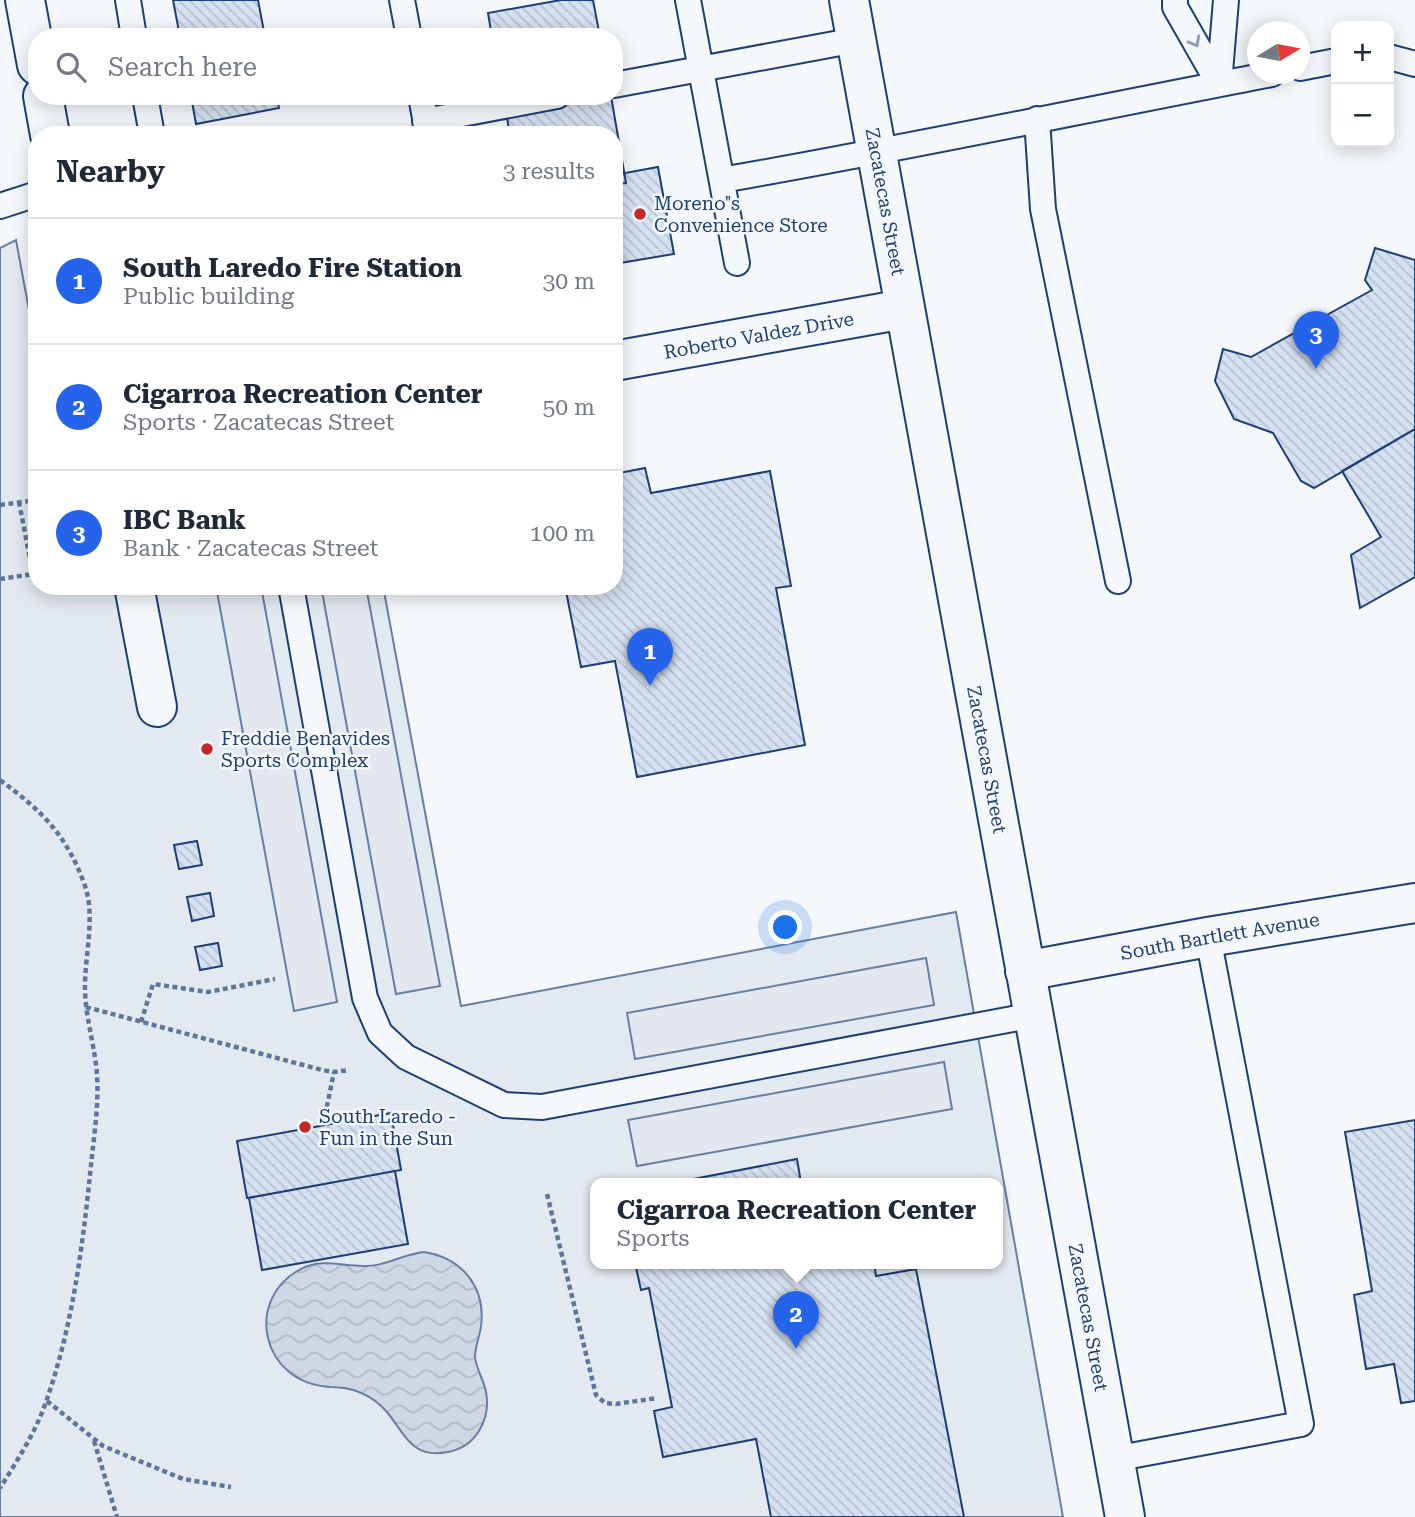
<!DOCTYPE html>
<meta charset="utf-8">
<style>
body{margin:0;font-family:"Roboto Serif",serif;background:#f2f2f3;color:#1f2937}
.controls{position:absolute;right:21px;top:21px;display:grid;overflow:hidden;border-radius:14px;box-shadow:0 4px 18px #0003}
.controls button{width:63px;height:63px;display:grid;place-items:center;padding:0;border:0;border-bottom:2px solid #e0e1e3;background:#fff;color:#1f2937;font:35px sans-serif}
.compass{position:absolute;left:1247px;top:21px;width:63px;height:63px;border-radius:50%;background:#fff;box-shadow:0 4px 18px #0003;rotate:80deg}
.you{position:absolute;left:786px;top:928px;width:24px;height:24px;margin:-18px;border:5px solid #fff;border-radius:50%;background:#1a73e8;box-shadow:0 0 0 10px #1a73e833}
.badge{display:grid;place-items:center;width:46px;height:46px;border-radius:50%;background:#2563eb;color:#fff;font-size:23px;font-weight:700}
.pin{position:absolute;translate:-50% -58px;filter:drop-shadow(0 2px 4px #0008)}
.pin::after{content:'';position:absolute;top:37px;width:24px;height:21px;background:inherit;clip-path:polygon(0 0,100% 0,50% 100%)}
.popup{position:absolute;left:590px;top:1178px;width:413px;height:91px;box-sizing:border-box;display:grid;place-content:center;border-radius:14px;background:#fff;filter:drop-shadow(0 2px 5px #0005);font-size:23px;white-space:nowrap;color:#747a83}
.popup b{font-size:26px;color:#1f2937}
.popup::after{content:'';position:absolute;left:50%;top:100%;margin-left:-14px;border:14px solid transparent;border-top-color:#fff}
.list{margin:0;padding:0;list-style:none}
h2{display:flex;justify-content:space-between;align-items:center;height:91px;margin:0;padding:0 28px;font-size:30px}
h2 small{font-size:23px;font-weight:400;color:#747a83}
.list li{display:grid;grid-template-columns:46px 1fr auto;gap:21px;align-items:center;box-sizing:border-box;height:126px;padding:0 28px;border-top:2px solid #e0e1e3}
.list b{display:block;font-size:26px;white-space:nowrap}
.list p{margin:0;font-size:23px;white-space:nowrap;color:#747a83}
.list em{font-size:23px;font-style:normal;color:#747a83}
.icon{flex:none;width:38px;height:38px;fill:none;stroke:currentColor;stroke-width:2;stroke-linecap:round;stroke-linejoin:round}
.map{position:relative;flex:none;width:1415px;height:1517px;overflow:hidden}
.search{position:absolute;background:#fff;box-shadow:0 4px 18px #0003;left:28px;top:28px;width:595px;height:77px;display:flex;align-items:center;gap:18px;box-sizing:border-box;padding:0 24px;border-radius:28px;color:#747a83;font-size:26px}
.panel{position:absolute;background:#fff;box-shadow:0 4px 18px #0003;left:28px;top:126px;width:595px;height:469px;border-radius:28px}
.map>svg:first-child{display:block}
.green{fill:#e3e9f0;stroke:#687fa3;stroke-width:2;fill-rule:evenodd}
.parking{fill:#e3e8f0;stroke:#687fa3;stroke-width:2}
.water{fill:url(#water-waves);stroke:#687fa3;stroke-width:2}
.building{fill:url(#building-back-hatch);stroke:#1d3f73;stroke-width:2}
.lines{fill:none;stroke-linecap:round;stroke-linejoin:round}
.lane-casing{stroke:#1d3f73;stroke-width:28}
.street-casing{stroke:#1d3f73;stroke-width:42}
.secondary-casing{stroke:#1d3f73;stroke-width:42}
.path{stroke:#5e769c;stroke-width:4.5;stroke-dasharray:5 3.5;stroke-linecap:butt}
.lane{stroke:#f4f7fb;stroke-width:24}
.street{stroke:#f4f7fb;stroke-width:38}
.secondary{stroke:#f4f7fb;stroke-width:38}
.oneway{stroke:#889bb7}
.poi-dot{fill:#c62828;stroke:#f4f7fb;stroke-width:2.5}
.labels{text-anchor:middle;stroke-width:5;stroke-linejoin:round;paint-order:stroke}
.street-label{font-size:19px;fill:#1d3f73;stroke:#f4f7fb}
.poi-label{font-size:19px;fill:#1d3f73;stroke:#f4f7fb;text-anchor:start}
</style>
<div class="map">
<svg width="1415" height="1517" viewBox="0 0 1415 1517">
<defs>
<pattern id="water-waves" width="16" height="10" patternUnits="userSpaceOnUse" patternTransform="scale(1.75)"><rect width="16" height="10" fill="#cfd7e4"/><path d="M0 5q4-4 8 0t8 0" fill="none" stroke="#b1bac7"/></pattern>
<pattern id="building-back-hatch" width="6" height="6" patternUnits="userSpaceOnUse" patternTransform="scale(1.75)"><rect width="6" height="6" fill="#d5e0f0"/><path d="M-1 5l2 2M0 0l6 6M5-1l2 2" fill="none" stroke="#b6c1d1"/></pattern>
</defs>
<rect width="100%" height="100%" fill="#f4f7fb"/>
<path class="green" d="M 16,240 L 37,353 L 37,586 L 383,586 L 461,1006 L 956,912 L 1063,1517 L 0,1517 L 0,248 ZM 595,1183 L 997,1183 L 997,1263 L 595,1263 Z"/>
<path class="parking" d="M 216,586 L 261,586 L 337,1002 L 294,1011 Z
M 321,586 L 366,586 L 440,986 L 396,994 Z
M 926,958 L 934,1005 L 635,1059 L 627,1013 Z
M 944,1062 L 952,1109 L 637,1166 L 628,1120 Z"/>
<path class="water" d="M 424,1252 C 462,1258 486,1287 481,1326 C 480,1336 475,1346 475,1357 C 476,1369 484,1380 486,1392 C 491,1419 476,1447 448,1452 C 411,1459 405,1434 387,1412 C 372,1395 353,1387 331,1387 C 261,1384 243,1299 301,1269 C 322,1258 341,1266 363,1266 C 384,1267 403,1254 424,1252 Z"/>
<path class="building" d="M 173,0 L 258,0 L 265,37 L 180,37 Z
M 561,0 L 593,0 L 600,37 L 492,37 L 488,13 Z
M 191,96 L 277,96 L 279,108 L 196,124 Z
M 503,96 L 611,96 L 626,183 L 614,185 L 614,135 L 510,135 Z
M 658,167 L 674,254 L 614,264 L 614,175 Z
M 1375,248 L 1415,260 L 1415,429 L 1314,488 L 1301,481 L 1273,433 L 1234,419 L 1215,381 L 1223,349 L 1251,357 L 1372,290 L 1365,280 Z
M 1415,429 L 1415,577 L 1360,608 L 1351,555 L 1381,537 L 1342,471 Z
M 645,468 L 651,493 L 770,471 L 791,586 L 776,588 L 805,745 L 637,777 L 615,661 L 581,667 L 565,586 L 614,586 L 614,474 Z
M 197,841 L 202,865 L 179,869 L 174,845 Z
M 210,893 L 214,916 L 192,921 L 187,897 Z
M 218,943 L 222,966 L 200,970 L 195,947 Z
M 391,1113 L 401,1170 L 247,1198 L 237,1141 Z
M 1415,1120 L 1415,1401 L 1401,1403 L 1394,1364 L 1366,1369 L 1354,1295 L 1372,1291 L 1345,1132 Z
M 797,1159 L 801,1183 L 673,1183 Z
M 395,1171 L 408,1244 L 262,1270 L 249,1198 Z
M 635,1263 L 874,1263 L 876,1276 L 916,1269 L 964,1517 L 771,1517 L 756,1439 L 663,1457 L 654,1411 L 672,1407 L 649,1288 L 641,1290 Z"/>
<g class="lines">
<defs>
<path id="lane" d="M 128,0 L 134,37
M 402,0 L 409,37
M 688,0 L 737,263
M 1175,0 L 1175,7 L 1219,84
M 1389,57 L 1415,64
M 1300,68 L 1336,61
M 1219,84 L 1226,0
M 614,85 L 856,40
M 145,96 L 152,135
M 421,96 L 428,135
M 1037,119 L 1043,209 L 1118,581
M 425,121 L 557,96
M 722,180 C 906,148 1089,109 1272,74
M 0,206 L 37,194
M 291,586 L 365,998 L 380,1033 L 406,1057 L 504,1105 L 542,1107 L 1034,1015
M 1114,1459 L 1301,1424 L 1208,937"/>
<g id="street">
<path d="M 25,0 L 37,65"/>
<path d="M 43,96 L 50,135"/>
<path id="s1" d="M 614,361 L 904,309"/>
<path d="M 134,586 L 157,707"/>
<path id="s2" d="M 1025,971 L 1208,937 L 1415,903"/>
</g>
<g id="secondary">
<path id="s3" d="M 849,0 L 1125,1517"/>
</g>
</defs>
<use href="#lane" class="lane-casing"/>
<use href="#street" class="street-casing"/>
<use href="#secondary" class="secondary-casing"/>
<path class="path" d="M 0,505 L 37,500
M 0,579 L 33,574 L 19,502
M 0,780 C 42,811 67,835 85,886 C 96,918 84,957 85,991 C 86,1020 95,1047 97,1075 C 99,1104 94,1136 91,1165 C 83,1244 73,1324 47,1399 C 37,1430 17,1461 0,1488
M 86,1007 L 322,1070 L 334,1072 L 349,1070
M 141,1022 L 153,984 L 208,992 L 275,979
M 327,1124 L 326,1111 L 334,1072
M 547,1194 L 596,1395 L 605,1403 L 616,1404 L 657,1398
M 47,1401 L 103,1446 L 183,1479 L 231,1487
M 94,1441 L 117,1517"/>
<use href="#lane" class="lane"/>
<use href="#street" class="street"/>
<use href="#secondary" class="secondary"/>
</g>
<defs><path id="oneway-chevron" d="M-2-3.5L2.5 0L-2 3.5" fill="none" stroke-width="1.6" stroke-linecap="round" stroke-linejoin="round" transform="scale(1.75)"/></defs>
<use class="oneway" href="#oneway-chevron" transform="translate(1195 42) rotate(61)"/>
<g class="poi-dot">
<circle cx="640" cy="214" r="7"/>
<circle cx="207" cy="749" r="7"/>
<circle cx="305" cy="1127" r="7"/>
</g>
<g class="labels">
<g class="street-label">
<text dy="7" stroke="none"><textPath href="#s3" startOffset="205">Zacatecas Street</textPath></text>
<text dy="7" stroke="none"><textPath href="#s1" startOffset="147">Roberto Valdez Drive</textPath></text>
<text dy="7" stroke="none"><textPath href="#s3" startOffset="772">Zacatecas Street</textPath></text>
<text dy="7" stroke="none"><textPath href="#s2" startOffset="198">South Bartlett Avenue</textPath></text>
<text dy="7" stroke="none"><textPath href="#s3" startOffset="1339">Zacatecas Street</textPath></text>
</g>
<g class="poi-label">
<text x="654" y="210">Moreno"s<tspan x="654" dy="22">Convenience Store</tspan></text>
<text x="221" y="745">Freddie Benavides<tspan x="221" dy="22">Sports Complex</tspan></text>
<text x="319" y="1123">South Laredo -<tspan x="319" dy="22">Fun in the Sun</tspan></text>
</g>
</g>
</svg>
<div class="controls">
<button>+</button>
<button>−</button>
</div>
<svg class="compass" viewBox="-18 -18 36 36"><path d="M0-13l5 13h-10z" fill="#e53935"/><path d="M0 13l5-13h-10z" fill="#747a83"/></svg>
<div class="you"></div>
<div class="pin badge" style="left:650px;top:686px">1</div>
<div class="pin badge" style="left:796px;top:1349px">2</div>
<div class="popup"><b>Cigarroa Recreation Center</b>Sports</div>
<div class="pin badge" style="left:1316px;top:369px">3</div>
<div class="search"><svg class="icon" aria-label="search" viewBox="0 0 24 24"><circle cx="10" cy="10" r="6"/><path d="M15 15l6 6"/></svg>Search here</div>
<section class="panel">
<h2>Nearby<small>3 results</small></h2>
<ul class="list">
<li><span class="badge">1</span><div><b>South Laredo Fire Station</b><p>Public building</p></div><em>30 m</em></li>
<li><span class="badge">2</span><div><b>Cigarroa Recreation Center</b><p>Sports · Zacatecas Street</p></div><em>50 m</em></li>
<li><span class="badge">3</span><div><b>IBC Bank</b><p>Bank · Zacatecas Street</p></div><em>100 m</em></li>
</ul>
</section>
</div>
